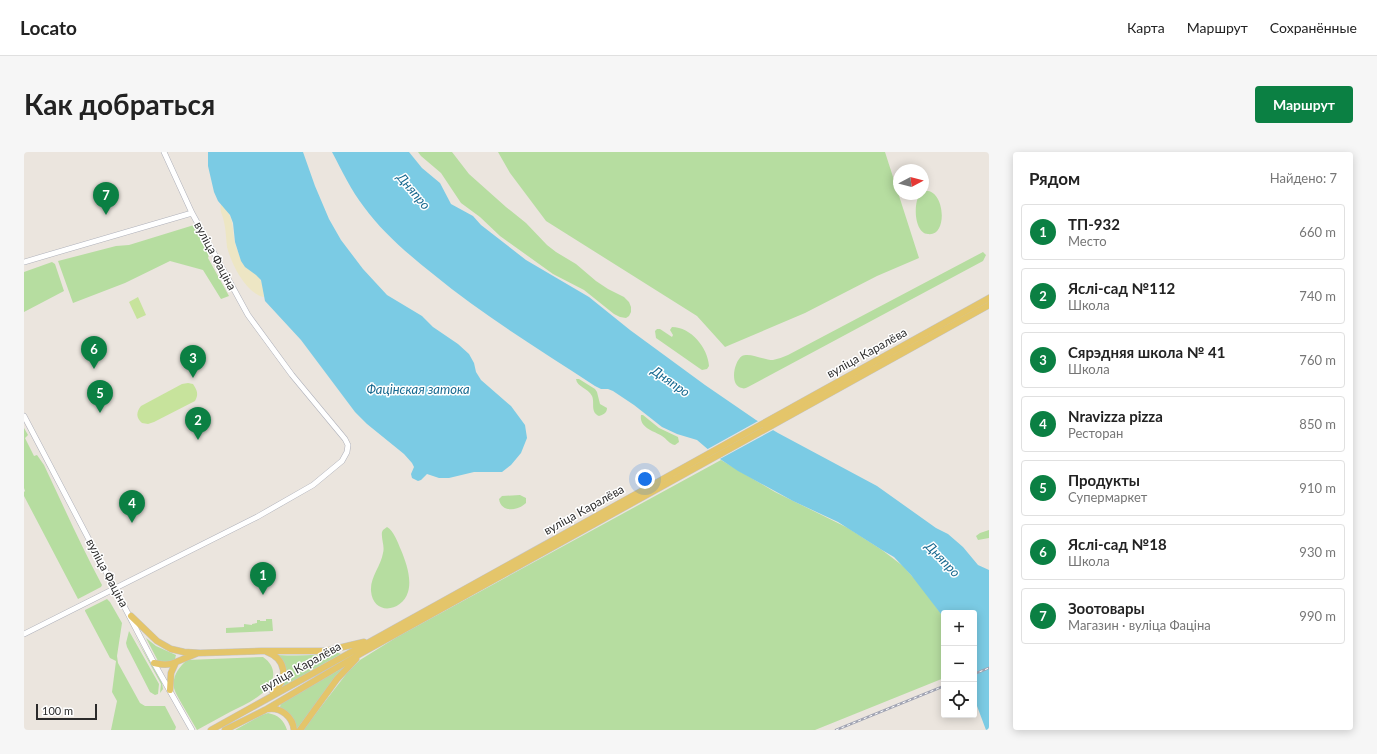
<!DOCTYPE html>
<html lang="ru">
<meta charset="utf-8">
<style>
body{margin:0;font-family:Lato,sans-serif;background:#f6f6f6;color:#222}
.controls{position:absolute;right:12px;bottom:12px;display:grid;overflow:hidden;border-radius:4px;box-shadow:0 2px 10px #0003}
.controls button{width:36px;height:36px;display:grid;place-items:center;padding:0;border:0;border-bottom:1px solid #e0e0e0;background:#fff;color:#222;font:20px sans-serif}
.compass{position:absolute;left:869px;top:12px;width:36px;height:36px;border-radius:50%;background:#fff;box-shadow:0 2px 10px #0003;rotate:83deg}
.scale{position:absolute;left:12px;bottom:10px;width:61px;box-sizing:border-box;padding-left:4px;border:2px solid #2b2b2b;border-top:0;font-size:11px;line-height:14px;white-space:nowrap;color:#2b2b2b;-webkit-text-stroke:3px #fff;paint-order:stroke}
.you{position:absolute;left:621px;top:327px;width:14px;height:14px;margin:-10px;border:3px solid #fff;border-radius:50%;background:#1a73e8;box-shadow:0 0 0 6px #1a73e833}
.badge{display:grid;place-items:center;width:26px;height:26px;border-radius:50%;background:#0b8043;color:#fff;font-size:13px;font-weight:700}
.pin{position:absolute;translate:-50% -33px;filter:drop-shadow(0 1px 2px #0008)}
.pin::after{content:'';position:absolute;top:21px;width:14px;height:12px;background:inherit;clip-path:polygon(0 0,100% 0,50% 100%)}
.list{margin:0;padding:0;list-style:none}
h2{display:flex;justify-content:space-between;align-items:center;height:52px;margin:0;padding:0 16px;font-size:17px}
h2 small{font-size:13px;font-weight:400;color:#767676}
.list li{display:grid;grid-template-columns:26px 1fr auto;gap:12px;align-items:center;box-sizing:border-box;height:56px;margin:0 8px 8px;padding:0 8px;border:1px solid #e0e0e0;border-radius:4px}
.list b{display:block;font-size:15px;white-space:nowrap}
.list p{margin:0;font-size:13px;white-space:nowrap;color:#767676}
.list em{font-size:13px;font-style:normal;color:#767676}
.icon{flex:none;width:22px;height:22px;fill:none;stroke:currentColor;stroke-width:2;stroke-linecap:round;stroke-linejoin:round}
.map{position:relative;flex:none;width:965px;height:578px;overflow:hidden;border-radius:4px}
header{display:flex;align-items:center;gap:24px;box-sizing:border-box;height:56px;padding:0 20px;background:#fff;border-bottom:1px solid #e0e0e0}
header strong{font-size:19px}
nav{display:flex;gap:22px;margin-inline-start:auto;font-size:14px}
.intro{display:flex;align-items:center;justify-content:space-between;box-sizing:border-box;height:96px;padding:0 24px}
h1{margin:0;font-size:28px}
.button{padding:10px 18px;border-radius:4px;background:#0b8043;color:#fff;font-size:14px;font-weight:700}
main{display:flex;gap:24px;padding:0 24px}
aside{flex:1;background:#fff;border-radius:4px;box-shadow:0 2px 10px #0003}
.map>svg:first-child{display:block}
.green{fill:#b6dda0}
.sand{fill:#ede6c4}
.pitch{fill:#c7e39c}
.water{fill:#7bcbe4}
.pier{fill:#ebe5de}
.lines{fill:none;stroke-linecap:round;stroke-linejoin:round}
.secondary-casing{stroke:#afb1ba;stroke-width:6}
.primary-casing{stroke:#c4c4c4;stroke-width:7}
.secondary{stroke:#fff;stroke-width:5}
.primary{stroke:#e4c56a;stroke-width:6}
.rail-casing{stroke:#a1a4b3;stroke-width:2.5}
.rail{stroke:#fff;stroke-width:1;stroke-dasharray:3;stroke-linecap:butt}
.labels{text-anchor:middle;stroke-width:3;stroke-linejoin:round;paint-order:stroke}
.street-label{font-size:12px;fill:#2b2b2b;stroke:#fff}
.water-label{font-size:13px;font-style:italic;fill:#196a90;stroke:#fff}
</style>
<header>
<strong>Locato</strong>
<nav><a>Карта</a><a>Маршрут</a><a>Сохранённые</a></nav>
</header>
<div class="intro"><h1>Как добраться</h1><a class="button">Маршрут</a></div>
<main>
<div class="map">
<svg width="965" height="578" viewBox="0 0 965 578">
<rect width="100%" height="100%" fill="#ebe5de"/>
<path class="green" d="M 394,0 L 428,0 L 445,22 L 482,55 L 502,71 L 523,93 L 532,100 L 552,112 L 572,129 L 584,137 L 600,145 L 605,150 L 607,155 L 607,160 L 605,164 L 602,166 L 596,165 L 590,162 L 560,138 L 529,122 L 476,84 L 456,65 L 437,51 L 417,21 L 397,4 Z
M 474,0 L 861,0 L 895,106 L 853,124 L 781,161 L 701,195 L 673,164 L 522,69 L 486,21 Z
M 899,39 C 921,34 925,85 904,82 C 890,81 889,51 896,42 L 899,42 Z
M 170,73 L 185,103 L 184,106 L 205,144 L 197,147 L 179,118 L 146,109 L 101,131 L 49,151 L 34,109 L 92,94 L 105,93 Z
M 959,100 L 962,103 L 959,109 L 724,235 C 722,236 720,237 718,236 C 705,234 710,209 718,204 C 725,200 740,208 749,208 C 754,207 759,205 764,203 Z
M 28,110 L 31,112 L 40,139 L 0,160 L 0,120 Z
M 648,175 C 667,175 684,196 685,214 L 683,217 L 678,218 L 675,216 L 632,186 L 631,179 L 633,177 L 636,177 L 648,185 L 649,183 L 646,178 Z
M 552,227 L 555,227 L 571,237 L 573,240 L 576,252 L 583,256 C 583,261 579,263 575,264 C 566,260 571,251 568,244 C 564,236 553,235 552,227 Z
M 617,263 L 619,263 L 635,276 L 654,285 L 655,290 L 651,293 C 645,292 643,287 638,284 C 630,279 615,276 617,263 Z
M 0,276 L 4,283 L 1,286 L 10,304 L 13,303 L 20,313 C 39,353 57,394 78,433 L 77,435 L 54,447 L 0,344 L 0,340 L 1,339 L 0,336 Z
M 697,308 L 751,340 L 824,376 L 858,398 L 879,414 L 897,434 L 920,466 L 920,526 L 791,578 L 279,578 L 323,521 L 336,508 L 373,485 Z
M 496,343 L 502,346 L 502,351 C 494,359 477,361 475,347 L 478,344 Z
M 363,375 C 370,379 374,391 377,398 C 382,410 388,427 384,440 C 378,460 349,464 347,439 C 346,425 357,414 359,401 C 361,394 357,387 358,380 L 359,378 Z
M 965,378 L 965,386 L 954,388 L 952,384 L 956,381 Z
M 83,447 L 86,450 L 98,471 L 93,504 L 94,511 L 116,551 L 121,554 L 141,554 L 152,575 L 151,578 L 87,578 L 93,549 L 88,540 L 92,509 L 86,506 L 61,459 L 61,458 Z
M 242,467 L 248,467 L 249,479 L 202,481 L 202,476 L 220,475 L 220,472 L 228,473 L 228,472 L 233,471 L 233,468 L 236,468 L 236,469 L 242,469 Z
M 105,479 L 135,532 L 134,542 L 131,543 L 126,540 L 103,495 L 102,491 Z
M 108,479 L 138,531 L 139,537 L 136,541 L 137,532 Z
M 122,486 L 132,494 L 152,503 L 151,507 C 145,511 141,511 134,509 Z
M 312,500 L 317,502 L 259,535 C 262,520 264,514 253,503 C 273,504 292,504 312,500 Z
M 239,505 C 255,516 251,533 236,543 C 227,550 216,555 206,560 C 195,566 184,572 173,578 C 169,570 151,542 150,536 C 148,524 155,515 163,508 Z
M 320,515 L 272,578 L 263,560 L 256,555 L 257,551 Z
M 244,561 C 254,563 260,568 263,578 L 211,578 L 238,563 Z"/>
<path class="sand" d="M 197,52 C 209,64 208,70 210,86 C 211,93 215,103 218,110 C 222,118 231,119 236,127 C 239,132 239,139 240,145 C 222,142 207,111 203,95 C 202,87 202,78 200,70 C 199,63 195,59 197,52 Z"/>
<path class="pitch" d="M 114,145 L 122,163 L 113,167 L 105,150 Z
M 164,231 L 169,232 C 173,238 175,242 171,249 L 130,270 L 124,272 L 118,271 C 112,266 112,260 117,254 L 158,232 Z"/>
<path class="water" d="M 184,0 L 279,0 L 291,34 L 305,67 L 317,88 L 339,117 L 363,143 L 398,164 L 409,175 L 434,192 L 445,202 L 450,211 L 452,220 L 457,228 L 487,254 L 501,273 L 503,286 L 497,301 L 487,313 L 478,320 L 450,320 L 425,326 L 415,326 L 403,322 L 397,328 L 394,329 L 388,326 L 387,322 L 390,315 L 388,311 L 380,302 L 343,272 L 331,260 L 277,188 L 241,149 L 237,128 L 232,123 L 221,115 L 217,109 L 211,90 L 209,71 L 206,63 L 194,49 L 190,40 L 184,14 Z
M 308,0 L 385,0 L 398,16 L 416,31 L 427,52 L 449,64 L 457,73 L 502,108 L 565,145 L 606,178 L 681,233 L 732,268 L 754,281 L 853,334 L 912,376 L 924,382 L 939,395 L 954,413 L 965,418 L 965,578 L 962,578 L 950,546 L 950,461 L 920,461 L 920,466 L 887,423 L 870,405 L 858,398 L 814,370 L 769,349 L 714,319 L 693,305 L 673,288 L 653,282 L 638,275 L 610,253 L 589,239 L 584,237 L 577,237 L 571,234 C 516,198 460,164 409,122 C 384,102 359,81 340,55 C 327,38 318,19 308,0 Z"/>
<path class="pier" d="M 736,268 L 751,277 L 694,308 L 682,298 Z"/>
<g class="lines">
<defs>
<path id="secondary" d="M 0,110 L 168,61
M 0,264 L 130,511 L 168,578
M 0,482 L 233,365 L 289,333 L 318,309 L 323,300 L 324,293 L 321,287 L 268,223 L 224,163 L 168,61 L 140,0"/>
<path id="primary" d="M 107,464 L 133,489 L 147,497 L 160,500 L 176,501 L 237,499 L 302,499 L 340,490
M 243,500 C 262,507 265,527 249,540
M 130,511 C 138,513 145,514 152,510
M 146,538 L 147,521 L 152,510 L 174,501
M 244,557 C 257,555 269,565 270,578
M 187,578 L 965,146
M 201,578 L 241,558 L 336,502 L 965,153
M 276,578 L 313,527 L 332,507"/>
</defs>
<use href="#secondary" class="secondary-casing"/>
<use href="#primary" class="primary-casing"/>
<use href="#secondary" class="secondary"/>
<use href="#primary" class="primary"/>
<defs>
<path id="rail" d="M 950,522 L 965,516
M 812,578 L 920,534"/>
</defs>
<use href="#rail" class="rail-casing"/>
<use href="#rail" class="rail"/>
</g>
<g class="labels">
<g class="street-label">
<text transform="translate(191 104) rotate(62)" y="4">вуліца Фаціна</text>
<text transform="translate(843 201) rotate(-29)" y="4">вуліца Каралёва</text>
<text transform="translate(560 358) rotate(-29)" y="4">вуліца Каралёва</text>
<text transform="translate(83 421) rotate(62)" y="4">вуліца Фаціна</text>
<text transform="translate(277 515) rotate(-29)" y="4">вуліца Каралёва</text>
</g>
<g class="water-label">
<text transform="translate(390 39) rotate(50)" y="5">Дняпро</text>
<text transform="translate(647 229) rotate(35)" y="5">Дняпро</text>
<text x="394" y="242">Фацінская затока</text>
<text transform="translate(919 407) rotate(46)" y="5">Дняпро</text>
</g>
</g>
</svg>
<div class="controls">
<button>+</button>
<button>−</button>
<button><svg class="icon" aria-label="locate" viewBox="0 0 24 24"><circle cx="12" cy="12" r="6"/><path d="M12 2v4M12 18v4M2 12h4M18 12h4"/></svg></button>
</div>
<svg class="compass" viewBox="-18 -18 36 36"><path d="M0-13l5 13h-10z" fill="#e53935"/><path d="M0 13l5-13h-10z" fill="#767676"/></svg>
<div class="scale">100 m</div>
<div class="you"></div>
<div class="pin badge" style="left:239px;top:443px">1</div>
<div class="pin badge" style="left:174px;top:288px">2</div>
<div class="pin badge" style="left:169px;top:226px">3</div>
<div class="pin badge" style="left:108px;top:371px">4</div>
<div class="pin badge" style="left:76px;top:261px">5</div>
<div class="pin badge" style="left:70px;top:217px">6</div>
<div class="pin badge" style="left:82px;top:63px">7</div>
</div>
<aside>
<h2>Рядом<small>Найдено: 7</small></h2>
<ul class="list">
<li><span class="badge">1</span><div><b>ТП-932</b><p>Место</p></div><em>660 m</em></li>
<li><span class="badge">2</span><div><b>Яслі-сад №112</b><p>Школа</p></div><em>740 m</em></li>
<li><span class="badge">3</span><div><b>Сярэдняя школа № 41</b><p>Школа</p></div><em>760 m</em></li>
<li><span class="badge">4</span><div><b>Nravizza pizza</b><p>Ресторан</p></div><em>850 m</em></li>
<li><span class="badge">5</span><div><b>Продукты</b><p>Супермаркет</p></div><em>910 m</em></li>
<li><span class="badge">6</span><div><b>Яслі-сад №18</b><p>Школа</p></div><em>930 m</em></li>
<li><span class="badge">7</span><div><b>Зоотовары</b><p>Магазин · вуліца Фаціна</p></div><em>990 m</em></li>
</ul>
</aside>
</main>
